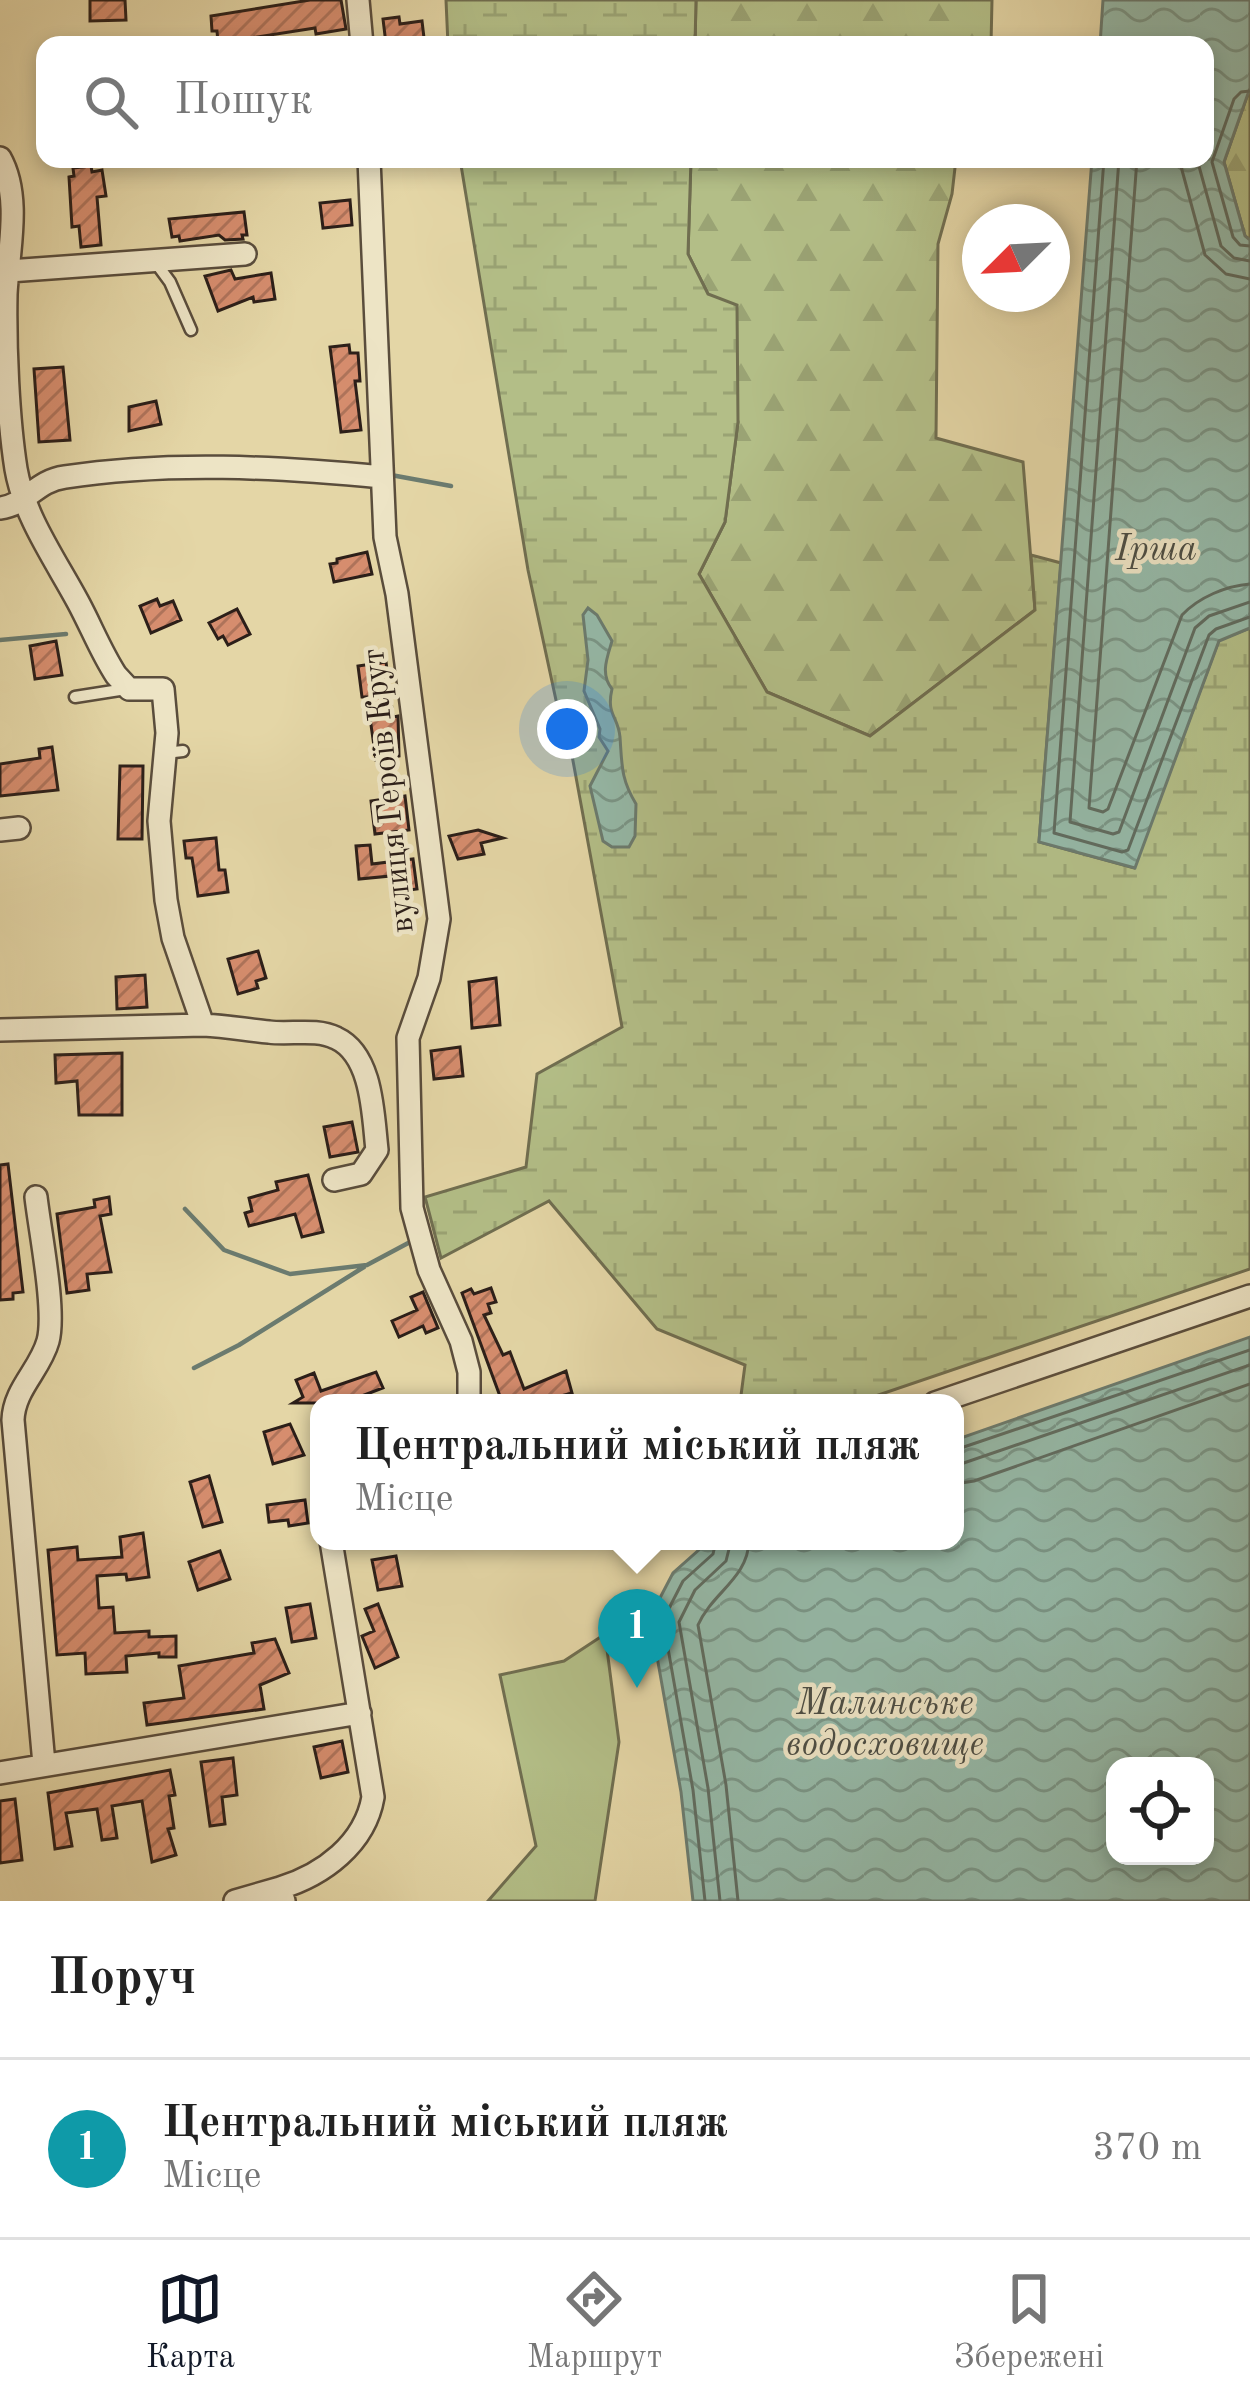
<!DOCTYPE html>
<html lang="uk">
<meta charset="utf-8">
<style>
body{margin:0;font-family:"Old Standard TT",serif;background:#f2f2f2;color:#222}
.controls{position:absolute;right:36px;bottom:36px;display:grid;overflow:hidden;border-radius:24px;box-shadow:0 6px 18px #0003}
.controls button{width:108px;height:108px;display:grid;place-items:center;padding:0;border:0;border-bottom:3px solid #e0e0e0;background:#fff;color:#222;font:60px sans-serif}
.compass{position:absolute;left:962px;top:204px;width:108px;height:108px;border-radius:50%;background:#fff;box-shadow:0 6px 18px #0003;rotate:246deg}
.you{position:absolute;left:567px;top:729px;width:42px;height:42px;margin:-30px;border:9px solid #fff;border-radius:50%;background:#1a73e8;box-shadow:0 0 0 18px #1a73e833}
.badge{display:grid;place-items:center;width:78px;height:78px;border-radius:50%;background:#111827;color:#fff;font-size:39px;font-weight:700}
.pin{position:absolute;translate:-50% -99px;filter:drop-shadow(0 3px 6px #0008)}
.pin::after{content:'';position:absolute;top:63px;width:42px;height:36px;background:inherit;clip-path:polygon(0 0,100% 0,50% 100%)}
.popup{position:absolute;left:310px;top:1394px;width:654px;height:156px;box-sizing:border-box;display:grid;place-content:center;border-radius:24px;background:#fff;filter:drop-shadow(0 3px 9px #0005);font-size:39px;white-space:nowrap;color:#767676}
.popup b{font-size:45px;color:#222}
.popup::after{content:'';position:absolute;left:50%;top:100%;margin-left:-24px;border:24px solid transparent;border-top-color:#fff}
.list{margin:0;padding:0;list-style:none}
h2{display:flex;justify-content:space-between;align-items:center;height:156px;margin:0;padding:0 48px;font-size:51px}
h2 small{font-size:39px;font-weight:400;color:#767676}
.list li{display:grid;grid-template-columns:78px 1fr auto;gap:36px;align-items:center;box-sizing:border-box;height:180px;padding:0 48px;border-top:3px solid #e0e0e0}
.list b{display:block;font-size:45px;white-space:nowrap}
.list p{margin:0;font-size:39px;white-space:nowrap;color:#767676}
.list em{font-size:39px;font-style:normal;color:#767676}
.icon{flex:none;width:66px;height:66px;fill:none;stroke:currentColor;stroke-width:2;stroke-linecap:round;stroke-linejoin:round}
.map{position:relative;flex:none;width:1250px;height:1901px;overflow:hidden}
.search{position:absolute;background:#fff;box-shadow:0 6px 18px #0003;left:36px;right:36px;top:36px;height:132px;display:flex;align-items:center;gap:30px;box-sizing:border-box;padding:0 42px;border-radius:24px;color:#767676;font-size:45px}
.sheet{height:336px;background:#fff}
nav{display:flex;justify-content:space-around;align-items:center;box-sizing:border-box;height:168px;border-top:3px solid #e0e0e0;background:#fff;font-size:33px;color:#767676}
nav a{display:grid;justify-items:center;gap:6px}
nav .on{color:#111827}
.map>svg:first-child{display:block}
.green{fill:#b3be87;stroke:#706e50;stroke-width:3}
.forest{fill:url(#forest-firs);stroke:#706e50;stroke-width:3}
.wetland{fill:url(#wetland-marsh);stroke:#706e50;stroke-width:3}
.water{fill:url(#water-waves);stroke:#6b7b6f;stroke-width:3;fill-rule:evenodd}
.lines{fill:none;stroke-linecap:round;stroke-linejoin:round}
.shore{stroke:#606c60;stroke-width:3}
.stream{stroke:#6b7b6f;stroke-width:4.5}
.building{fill:url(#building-hatch);stroke:#2c1f19;stroke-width:3}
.lane-casing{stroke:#5a4d3c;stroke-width:15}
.street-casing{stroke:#5a4d3c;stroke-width:26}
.lane{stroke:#ede4c5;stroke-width:10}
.street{stroke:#ede4c5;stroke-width:21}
.labels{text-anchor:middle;stroke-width:9;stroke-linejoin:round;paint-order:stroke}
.street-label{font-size:33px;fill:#2c1f19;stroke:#ede4c5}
.water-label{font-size:36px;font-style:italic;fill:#4c4d44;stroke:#ede4c5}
</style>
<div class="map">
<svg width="1250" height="1901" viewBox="0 0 1250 1901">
<defs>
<pattern id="forest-firs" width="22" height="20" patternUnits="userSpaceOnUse" patternTransform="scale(3)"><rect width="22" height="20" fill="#b3be87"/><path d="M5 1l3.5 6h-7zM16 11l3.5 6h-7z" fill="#9aa374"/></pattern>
<pattern id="wetland-marsh" width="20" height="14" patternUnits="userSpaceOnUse" patternTransform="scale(3)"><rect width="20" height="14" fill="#b3be87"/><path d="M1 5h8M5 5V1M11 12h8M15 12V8" fill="none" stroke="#9aa374"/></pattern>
<pattern id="water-waves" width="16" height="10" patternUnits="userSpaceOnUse" patternTransform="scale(3)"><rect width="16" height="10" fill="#95b9a8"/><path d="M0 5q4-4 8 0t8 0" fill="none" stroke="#7a9688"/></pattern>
<pattern id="building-hatch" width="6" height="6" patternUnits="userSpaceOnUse" patternTransform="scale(3)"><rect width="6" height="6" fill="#d68d6e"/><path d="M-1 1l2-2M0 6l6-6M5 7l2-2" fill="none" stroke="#ae735a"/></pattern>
</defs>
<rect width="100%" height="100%" fill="#e4d6a6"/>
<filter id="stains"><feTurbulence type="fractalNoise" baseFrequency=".00167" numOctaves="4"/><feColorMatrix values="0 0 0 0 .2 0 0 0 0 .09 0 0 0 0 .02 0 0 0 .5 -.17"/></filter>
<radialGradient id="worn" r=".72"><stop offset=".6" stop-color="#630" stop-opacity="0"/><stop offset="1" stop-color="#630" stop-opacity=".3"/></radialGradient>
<path class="green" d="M 605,1634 L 619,1742 L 595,1901 L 488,1901 L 536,1846 L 500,1675 L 564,1661 Z"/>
<path class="forest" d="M 696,0 L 992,0 L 991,45 L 695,45 Z
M 1250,88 L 1250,240 L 1245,236 L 1224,162 Z
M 691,159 L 956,159 L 952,194 L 938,244 L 936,438 L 1023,462 L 1035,610 L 870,736 L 767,692 L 699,574 L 725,522 L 738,422 L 708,294 L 688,254 Z"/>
<path class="wetland" d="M 446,0 L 696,0 L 695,45 L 448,45 Z
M 460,159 L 691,159 L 688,254 L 708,294 L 737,305 L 738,422 L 725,522 L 699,574 L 767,692 L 870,736 L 1035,610 L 1031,555 L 1061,563 L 1039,842 L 1134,868 L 1219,640 L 1250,628 L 1250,1269 L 855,1403 L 740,1403 L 745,1365 L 657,1329 L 549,1201 L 441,1258 L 425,1197 L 526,1167 L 537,1074 L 622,1027 L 571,750 L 559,714 L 528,570 Z"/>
<path class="water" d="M 1103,0 L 1250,0 L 1250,88 L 1224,162 L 1245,236 L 1250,240 L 1250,628 L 1219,641 L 1135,868 L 1039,842 L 1092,159 L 1205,159 L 1205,45 L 1100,45 Z
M 588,608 L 597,615 L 612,641 C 607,658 600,674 612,689 C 606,715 618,716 620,737 C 622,766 621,779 636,804 L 635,836 L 629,847 L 612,847 L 603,841 L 590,786 L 608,751 L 599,737 L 600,729 L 584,691 L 588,660 L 583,615 Z
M 1250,1337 L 1250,1901 L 693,1901 L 681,1792 L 650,1617 L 673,1573 L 709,1541 L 955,1541 L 955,1440 ZM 1205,1766 L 1205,1856 L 1115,1856 L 1115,1766 Z"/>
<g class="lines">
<path class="shore" d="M 1250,91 L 1241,92 L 1234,99 L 1212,162 L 1233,237 L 1240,245 L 1250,246
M 1104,159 L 1054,833 L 1122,852 L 1128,850 L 1209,635 L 1216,629 L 1250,617
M 1119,159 L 1070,822 L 1113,834 L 1119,832 L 1195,628 L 1209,616 L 1250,602
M 1137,159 L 1089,808 L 1103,812 L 1108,809 L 1182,615 C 1199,597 1226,586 1250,584
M 1179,159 L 1205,255 L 1226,274 L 1250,279
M 1197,159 L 1221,246 L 1234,258 L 1250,261
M 955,1450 L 1250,1350
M 955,1466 L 1250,1365
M 955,1484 L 974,1481 L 1250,1384
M 705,1901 L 693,1790 L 663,1620 L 683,1581 L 713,1554 L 716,1541
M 720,1901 L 708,1788 L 679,1622 L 695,1590 L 726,1561 L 731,1541
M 738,1901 L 726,1785 L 698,1625 C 712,1593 748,1578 749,1541"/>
<path class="stream" d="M 391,475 L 451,486
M 0,640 L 66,634
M 185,1209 L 224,1250 L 290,1274 L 367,1265 L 412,1241
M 194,1368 L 239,1345 L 364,1267"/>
</g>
<path class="building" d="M 90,0 L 125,0 L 126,20 L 90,21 Z
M 310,0 L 341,0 L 346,29 L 316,34 L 315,28 L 218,43 L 217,31 L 212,31 L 211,16 Z
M 399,17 L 400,24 L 422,21 L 424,38 L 386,44 L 383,19 Z
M 91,166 L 92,172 L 102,170 L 106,196 L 97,197 L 101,245 L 81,247 L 79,226 L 72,227 L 69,177 L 74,176 L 73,168 Z
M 350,200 L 352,225 L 323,228 L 320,203 Z
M 244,212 L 247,235 L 242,235 L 243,239 L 225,240 L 219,235 L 180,241 L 179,236 L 172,237 L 169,219 Z
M 231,270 L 235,279 L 271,273 L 275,299 L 254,302 L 253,297 L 218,311 L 205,276 Z
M 349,345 L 350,353 L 358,353 L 360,381 L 355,381 L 361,430 L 341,432 L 330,347 Z
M 63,367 L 70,440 L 39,442 L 34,369 Z
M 156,401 L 161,424 L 129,431 L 129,407 Z
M 367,552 L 372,574 L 334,582 L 330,564 L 337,563 L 337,559 Z
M 157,599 L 160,606 L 173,601 L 181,620 L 151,633 L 140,606 Z
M 237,609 L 250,634 L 228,645 L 223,636 L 218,639 L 209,623 Z
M 56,641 L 62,675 L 35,679 L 30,646 Z
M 386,662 L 393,717 L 398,716 L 399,756 L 376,760 L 367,697 L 362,697 L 358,666 Z
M 52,747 L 58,790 L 0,796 L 0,764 L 40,758 L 39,749 Z
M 120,766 L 143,766 L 142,839 L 118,839 Z
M 405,796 L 409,830 L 375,834 L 371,801 Z
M 478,830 L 503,838 L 481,843 L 484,854 L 458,859 L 449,836 Z
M 216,838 L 219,870 L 225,870 L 228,892 L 198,896 L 192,858 L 186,858 L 184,841 Z
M 370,845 L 372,864 L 413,859 L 417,889 L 393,892 L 391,876 L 359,879 L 356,846 Z
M 258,951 L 266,978 L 256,981 L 258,988 L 238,994 L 228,959 Z
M 145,975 L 147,1007 L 117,1009 L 116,977 Z
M 496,978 L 500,1025 L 472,1028 L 469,982 Z
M 460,1047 L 463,1076 L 434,1079 L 431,1051 Z
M 122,1053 L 122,1115 L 79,1115 L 77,1081 L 56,1083 L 55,1055 Z
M 352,1122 L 358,1152 L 330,1157 L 324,1127 Z
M 8,1164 L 23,1292 L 13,1293 L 13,1299 L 0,1300 L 0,1165 Z
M 308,1175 L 323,1232 L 302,1237 L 295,1214 L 249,1226 L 245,1213 L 252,1211 L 249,1198 L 278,1190 L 276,1182 Z
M 109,1197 L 111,1214 L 100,1216 L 111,1272 L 87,1274 L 89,1290 L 67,1293 L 57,1214 L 95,1207 L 94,1200 Z
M 491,1288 L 496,1302 L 488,1304 L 491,1313 L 484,1315 L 503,1355 L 510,1352 L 524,1389 L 566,1371 L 572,1393 L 535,1403 L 491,1403 L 501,1399 L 462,1293 L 471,1289 L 474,1294 Z
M 423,1292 L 438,1328 L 426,1333 L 423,1326 L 399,1337 L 392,1321 L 417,1310 L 411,1297 Z
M 376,1372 L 383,1388 L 359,1397 L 361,1403 L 293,1403 L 303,1397 L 296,1380 L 314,1373 L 321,1391 Z
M 290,1424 L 304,1455 L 273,1464 L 264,1432 Z
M 209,1476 L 222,1522 L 203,1527 L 190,1482 Z
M 305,1500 L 308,1523 L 289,1526 L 288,1520 L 269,1522 L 267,1505 Z
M 143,1533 L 149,1577 L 127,1580 L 126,1574 L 97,1576 L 99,1608 L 113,1607 L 115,1633 L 149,1631 L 149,1637 L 176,1636 L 176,1657 L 159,1657 L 159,1653 L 126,1656 L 127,1672 L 86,1674 L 85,1653 L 57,1655 L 48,1550 L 77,1547 L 78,1560 L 122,1557 L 120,1537 Z
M 220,1551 L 230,1579 L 198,1590 L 189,1562 Z
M 396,1556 L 402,1586 L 378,1590 L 372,1560 Z
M 310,1604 L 316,1638 L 292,1642 L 286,1608 Z
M 378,1604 L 398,1657 L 375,1668 L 362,1636 L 374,1631 L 365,1609 Z
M 275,1639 L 289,1673 L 260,1685 L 264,1709 L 147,1725 L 144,1703 L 184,1698 L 179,1666 L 254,1653 L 252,1643 Z
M 342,1741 L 348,1772 L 321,1778 L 314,1747 Z
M 233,1758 L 237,1795 L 222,1797 L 225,1824 L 210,1826 L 201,1762 Z
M 170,1770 L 175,1795 L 169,1796 L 174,1828 L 168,1829 L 176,1855 L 152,1862 L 142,1801 L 112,1806 L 117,1838 L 102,1840 L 97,1809 L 66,1813 L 72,1846 L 55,1849 L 48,1793 Z
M 15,1799 L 22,1860 L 0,1863 L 0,1801 Z"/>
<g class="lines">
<defs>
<path id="lane" d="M 156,263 L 170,282 L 191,330
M 75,697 L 126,689
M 165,753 L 183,751"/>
<path id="street" d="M 358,0 L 362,45
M 0,158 C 22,197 8,253 6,294 C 5,346 8,418 16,469 C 24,516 56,561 78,602 C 91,626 101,652 116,675 L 129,689 L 163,689 L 167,733 L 159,821 L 166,900 L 173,938 L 203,1025 C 226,1026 247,1030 269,1032 C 290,1035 316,1028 336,1038 C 373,1055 373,1116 377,1150 L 361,1174 L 334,1180
M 369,159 L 385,537 L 397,594 L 439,919 L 429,978 L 408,1038 L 412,1208 L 429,1270 L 461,1341 L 469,1372 L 469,1403
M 9,271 L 245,254
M 0,508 C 27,505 35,481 65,477 C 169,461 277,467 382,477
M 0,830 L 19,828
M 0,1030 L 203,1025
M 36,1197 C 40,1232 56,1311 48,1341 C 40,1370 14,1389 13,1420 L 44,1764
M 935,1403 L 1250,1296
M 0,1773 L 360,1713
M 235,1901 L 280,1888
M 284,1901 L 280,1888 C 323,1875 365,1844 373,1797 L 331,1541"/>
</defs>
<use href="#lane" class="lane-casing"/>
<use href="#street" class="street-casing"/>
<use href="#lane" class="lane"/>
<use href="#street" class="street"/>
</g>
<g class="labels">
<g class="street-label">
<text transform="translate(386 791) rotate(-96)" y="12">вулиця Героїв Крут</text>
</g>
<g class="water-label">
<text x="1156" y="560">Ірша</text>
<text x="885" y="1714">Малинське<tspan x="885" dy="41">водосховище</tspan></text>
</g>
</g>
<rect width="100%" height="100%" filter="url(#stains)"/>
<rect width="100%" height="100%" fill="url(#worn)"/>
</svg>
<div class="controls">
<button><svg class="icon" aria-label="locate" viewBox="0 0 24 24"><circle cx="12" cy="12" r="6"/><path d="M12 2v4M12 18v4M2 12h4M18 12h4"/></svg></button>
</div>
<svg class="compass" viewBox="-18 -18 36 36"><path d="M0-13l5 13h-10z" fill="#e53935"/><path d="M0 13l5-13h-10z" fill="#767676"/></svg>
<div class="you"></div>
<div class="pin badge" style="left:637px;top:1688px;background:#0f9aa8">1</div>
<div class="popup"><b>Центральний міський пляж</b>Місце</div>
<div class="search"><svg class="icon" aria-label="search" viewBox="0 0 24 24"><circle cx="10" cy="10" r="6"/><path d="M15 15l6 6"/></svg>Пошук</div>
</div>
<section class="sheet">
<h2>Поруч<small></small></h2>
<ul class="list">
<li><span class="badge" style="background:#0f9aa8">1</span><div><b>Центральний міський пляж</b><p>Місце</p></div><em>370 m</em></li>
</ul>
</section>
<nav>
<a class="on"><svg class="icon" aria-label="map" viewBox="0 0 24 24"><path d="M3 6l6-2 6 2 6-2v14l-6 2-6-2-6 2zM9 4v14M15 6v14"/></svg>Карта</a>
<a><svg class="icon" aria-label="directions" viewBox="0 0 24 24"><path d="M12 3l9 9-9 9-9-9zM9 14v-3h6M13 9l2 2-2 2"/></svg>Маршрут</a>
<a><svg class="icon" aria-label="saved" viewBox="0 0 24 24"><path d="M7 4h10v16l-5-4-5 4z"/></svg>Збережені</a>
</nav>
